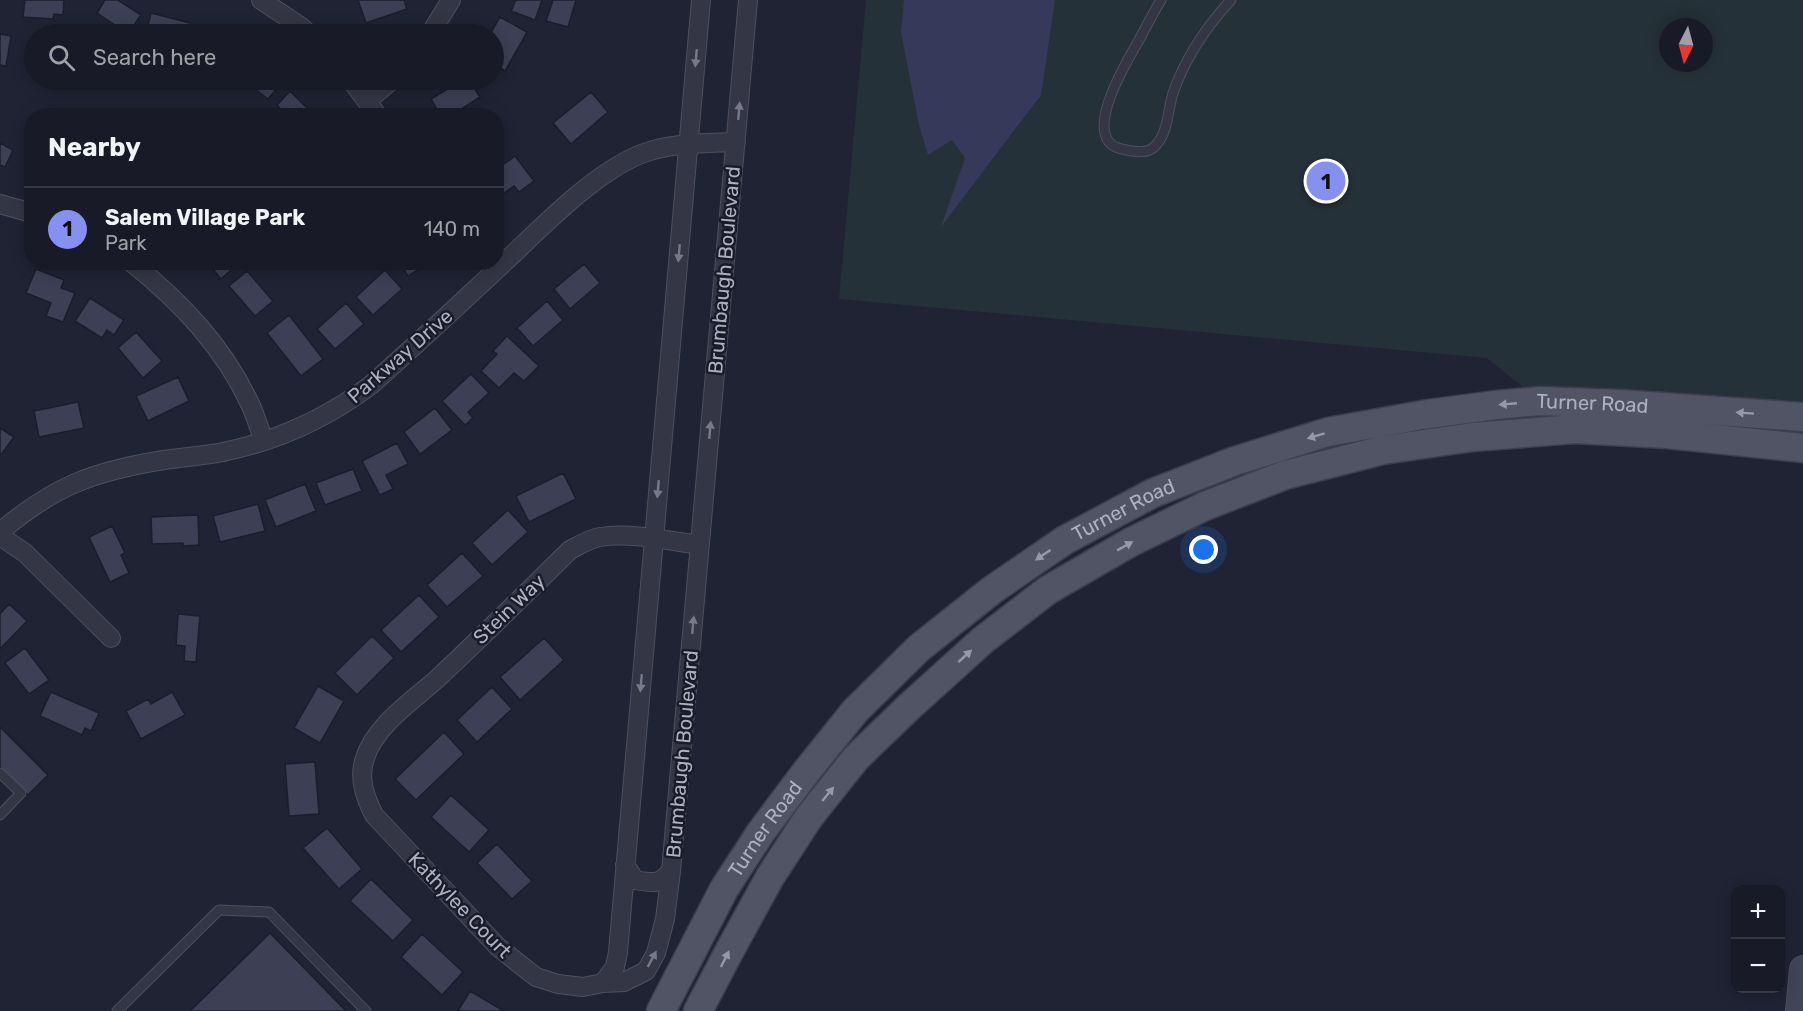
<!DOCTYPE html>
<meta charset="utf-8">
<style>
body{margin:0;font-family:Rubik,sans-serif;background:#21232f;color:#f1f3f6}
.controls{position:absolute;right:18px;bottom:18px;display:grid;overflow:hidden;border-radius:12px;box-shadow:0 3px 15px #0003}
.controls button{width:54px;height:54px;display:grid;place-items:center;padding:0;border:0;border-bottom:2px solid #363844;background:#181a27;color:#f1f3f6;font:30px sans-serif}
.compass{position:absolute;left:1659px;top:18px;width:54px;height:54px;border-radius:50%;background:#181a27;box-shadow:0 3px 15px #0003;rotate:186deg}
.you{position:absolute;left:1204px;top:550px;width:21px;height:21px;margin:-15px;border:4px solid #fff;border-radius:50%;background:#1a73e8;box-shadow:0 0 0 9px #1a73e833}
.badge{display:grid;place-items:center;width:39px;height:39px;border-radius:50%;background:#8590ef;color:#111;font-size:20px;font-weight:700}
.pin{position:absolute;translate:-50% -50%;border:3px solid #fff;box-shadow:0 2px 6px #0006}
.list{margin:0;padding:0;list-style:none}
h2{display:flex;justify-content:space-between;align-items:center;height:78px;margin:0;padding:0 24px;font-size:26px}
h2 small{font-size:20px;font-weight:400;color:#9fa1a7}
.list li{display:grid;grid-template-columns:39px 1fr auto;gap:18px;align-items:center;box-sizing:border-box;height:84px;padding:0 24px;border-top:2px solid #363844}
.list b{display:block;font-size:22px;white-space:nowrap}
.list p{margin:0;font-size:20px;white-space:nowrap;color:#9fa1a7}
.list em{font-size:20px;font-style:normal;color:#9fa1a7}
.icon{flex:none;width:33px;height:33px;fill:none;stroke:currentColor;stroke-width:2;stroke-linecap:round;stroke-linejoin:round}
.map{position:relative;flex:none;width:1803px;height:1011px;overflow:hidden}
.search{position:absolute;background:#181a27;box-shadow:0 3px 15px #0003;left:24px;top:24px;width:480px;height:66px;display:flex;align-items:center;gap:15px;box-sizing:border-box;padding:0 21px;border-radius:33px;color:#9fa1a7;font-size:22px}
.panel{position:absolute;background:#181a27;box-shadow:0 3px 15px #0003;left:24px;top:108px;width:480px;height:162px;border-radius:24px}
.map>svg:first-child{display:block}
.green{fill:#253138;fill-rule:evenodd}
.water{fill:#353a5a}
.building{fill:#3d4054;stroke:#1b1d2b;stroke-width:1.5}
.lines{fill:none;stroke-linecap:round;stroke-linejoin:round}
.lane-casing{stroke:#4e5060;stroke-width:11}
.street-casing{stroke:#4e5060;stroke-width:20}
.secondary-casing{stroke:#4e5060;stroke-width:28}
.primary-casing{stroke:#3d3f4e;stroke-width:31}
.lane{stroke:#343645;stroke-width:9}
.street{stroke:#343645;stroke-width:18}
.secondary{stroke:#424457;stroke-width:26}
.primary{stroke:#515465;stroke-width:28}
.oneway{fill:#77798a}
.oneway2{fill:#9799ab}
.labels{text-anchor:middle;stroke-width:5;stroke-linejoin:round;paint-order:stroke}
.street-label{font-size:20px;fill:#aeb0c2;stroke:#191b29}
</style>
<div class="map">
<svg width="1803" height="1011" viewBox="0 0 1803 1011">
<rect width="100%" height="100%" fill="#202334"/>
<path class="green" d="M 866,0 L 1803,0 L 1803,417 L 1540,401 L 1487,358 L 839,299 ZM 1668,27 L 1704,27 L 1704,63 L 1668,63 Z"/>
<path class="water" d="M 904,0 L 1055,0 L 1041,95 L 941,227 L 965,158 L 952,140 L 928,155 L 919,125 L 901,32 Z"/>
<path class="building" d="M 25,0 L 64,0 L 63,15 L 54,14 L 53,19 L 23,17 Z
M 105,0 L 118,0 L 141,15 L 128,34 L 97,13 Z
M 358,0 L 404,0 L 407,9 L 366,23 Z
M 516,0 L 542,0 L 535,20 L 511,11 Z
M 553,0 L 576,0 L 568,27 L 546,21 Z
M 151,13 L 190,23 L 187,34 L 146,34 Z
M 500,17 L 527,32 L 505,71 L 494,64 L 494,44 L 496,40 L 494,39 L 494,34 L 490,34 Z
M 0,34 L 11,36 L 6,66 L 0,65 Z
M 243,80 L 282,80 L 283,81 L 268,99 Z
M 462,80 L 469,80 L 480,97 L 451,116 L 441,116 L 431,99 Z
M 290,91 L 315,116 L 282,116 L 284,113 L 277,105 Z
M 591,92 L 608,112 L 571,144 L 553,123 Z
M 0,143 L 13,150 L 5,167 L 0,165 Z
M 515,156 L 534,181 L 519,192 L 514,186 L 497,198 L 496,170 Z
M 207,262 L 240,262 L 221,279 Z
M 399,262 L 429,262 L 430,263 L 408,276 Z
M 584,264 L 600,283 L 570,309 L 554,289 Z
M 36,269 L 64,280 L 61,288 L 75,293 L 63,322 L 46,316 L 51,303 L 26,293 Z
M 385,270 L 402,289 L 373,315 L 356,297 Z
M 247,271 L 273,301 L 255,316 L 229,286 Z
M 90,298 L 124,320 L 114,335 L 107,330 L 102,338 L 75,321 Z
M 547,301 L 563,320 L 533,346 L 517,328 Z
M 346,303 L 364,324 L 335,349 L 317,329 Z
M 289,315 L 323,359 L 301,376 L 267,333 Z
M 136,332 L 162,361 L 143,378 L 118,348 Z
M 507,336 L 539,366 L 524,381 L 514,373 L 499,388 L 481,371 L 497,354 L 493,351 Z
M 471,374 L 489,393 L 468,412 L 473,418 L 465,425 L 442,401 Z
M 178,377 L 189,401 L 148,421 L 136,396 Z
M 78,402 L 84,428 L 39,437 L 34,411 Z
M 435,408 L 452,430 L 420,454 L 404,432 Z
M 0,428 L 14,437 L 0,456 Z
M 397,443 L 408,464 L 386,475 L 393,489 L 380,495 L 362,461 Z
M 353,469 L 362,491 L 325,505 L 316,483 Z
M 563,473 L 576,499 L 529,522 L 516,496 Z
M 305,484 L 316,511 L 276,527 L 265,500 Z
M 258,504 L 265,531 L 220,542 L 213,516 Z
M 508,510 L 528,532 L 492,565 L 472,543 Z
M 198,515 L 199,545 L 183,546 L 183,543 L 152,544 L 151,517 Z
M 112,526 L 125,553 L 121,555 L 129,573 L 110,582 L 89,537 Z
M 462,553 L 483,576 L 447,607 L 427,585 Z
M 419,595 L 439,617 L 401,652 L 381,630 Z
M 9,604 L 27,621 L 0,649 L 0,614 Z
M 178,614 L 200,616 L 196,662 L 184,661 L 185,646 L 176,645 Z
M 372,636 L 394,658 L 357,695 L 335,673 Z
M 544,638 L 564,660 L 520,700 L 500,677 Z
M 25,648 L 49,680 L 29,694 L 5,663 Z
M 318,686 L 344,701 L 320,743 L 294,728 Z
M 492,687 L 512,709 L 477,742 L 457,720 Z
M 51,692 L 99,713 L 91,731 L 85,728 L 82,735 L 40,716 Z
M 172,692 L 185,715 L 141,739 L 126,711 L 148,699 L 151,704 Z
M 0,727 L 48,775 L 28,795 L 0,767 Z
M 444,732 L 464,754 L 416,800 L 395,779 Z
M 315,762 L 319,814 L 289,816 L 285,764 Z
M 451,795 L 489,830 L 469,852 L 431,817 Z
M 327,828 L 362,869 L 339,889 L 303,848 Z
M 497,844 L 532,881 L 512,899 L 477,863 Z
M 371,879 L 413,920 L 393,941 L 350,901 Z
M 270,933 L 346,1011 L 190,1011 Z
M 422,934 L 463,972 L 442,995 L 401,957 Z
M 470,991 L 504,1011 L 458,1011 Z"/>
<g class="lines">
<defs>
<path id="lane" d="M 1161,0 C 1153,13 1146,27 1139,40 C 1127,61 1091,120 1109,142 C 1113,147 1120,149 1126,150 C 1136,152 1149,154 1156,145 C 1168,133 1168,109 1173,93 C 1185,59 1206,27 1231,0
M 0,773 L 21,793 L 0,815
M 117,1011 L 219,910 L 269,912 L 366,1011"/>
<path id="street" d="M 261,0 L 300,26 L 309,34
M 430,34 L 451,0
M 351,80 L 378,116
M 368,100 L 392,80
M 0,204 L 32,213
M 131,262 C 181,302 224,347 251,406 C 256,417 259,429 264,440
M 0,532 C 54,486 94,471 164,460 C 183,457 203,456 223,452 C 277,441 327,418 371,385 C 418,343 463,301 509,258 C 545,224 602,165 650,151 C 677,143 707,143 736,142
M 0,536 L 25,553 L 111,638
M 700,545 C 669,541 631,532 600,537 C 589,539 580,545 570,550 C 526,593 483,636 438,678 C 414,700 375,725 365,758 C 358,778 365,797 374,815 L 498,947 L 536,977 L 558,984 L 583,987 L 603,983 L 624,982 L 646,971 L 656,953 L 665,919 L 671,871 L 748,0
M 625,865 L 635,880 C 653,883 659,885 671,871
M 603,983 L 615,967 L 618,952 L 701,0"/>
<path id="secondary" d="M 1799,1011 L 1803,969"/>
<g id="primary">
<path id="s1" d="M 661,1011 L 724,889 L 761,832 L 806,772 L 855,711 L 919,648 L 992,590 L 1065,540 L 1153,493 L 1235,461 L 1328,432 L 1428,414 L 1496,405 L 1540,401 L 1620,404 L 1803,417"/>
<path d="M 698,1011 L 730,950 L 770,877 L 809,817 L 856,758 L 910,706 L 983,640 L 1048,590 L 1131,542 L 1205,506 L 1285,475 L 1383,450 L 1473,437 L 1575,429 L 1667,434 L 1803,448"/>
</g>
</defs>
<use href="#lane" class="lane-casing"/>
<use href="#street" class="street-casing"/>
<use href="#secondary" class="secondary-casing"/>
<use href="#primary" class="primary-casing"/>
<use href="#lane" class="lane"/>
<use href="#street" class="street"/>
<use href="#secondary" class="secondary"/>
<use href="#primary" class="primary"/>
</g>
<defs><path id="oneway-solid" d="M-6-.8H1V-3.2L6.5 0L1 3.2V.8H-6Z" transform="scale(1.5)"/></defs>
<g class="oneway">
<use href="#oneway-solid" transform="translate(696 58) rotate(95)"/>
<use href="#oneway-solid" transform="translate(739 111) rotate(-85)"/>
<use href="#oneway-solid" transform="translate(679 253) rotate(95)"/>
<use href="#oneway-solid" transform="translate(710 430) rotate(-85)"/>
<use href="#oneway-solid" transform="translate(658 489) rotate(95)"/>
<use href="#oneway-solid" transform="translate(693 625) rotate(-85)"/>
<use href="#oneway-solid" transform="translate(641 683) rotate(95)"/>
<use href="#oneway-solid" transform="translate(652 959) rotate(-62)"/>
</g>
<g class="oneway2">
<use href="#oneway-solid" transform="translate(1508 404) rotate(175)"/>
<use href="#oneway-solid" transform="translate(1745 413) rotate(-176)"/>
<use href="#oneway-solid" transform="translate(1316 436) rotate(163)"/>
<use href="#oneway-solid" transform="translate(1125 546) rotate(-29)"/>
<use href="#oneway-solid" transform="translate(1043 555) rotate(146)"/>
<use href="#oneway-solid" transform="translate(965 656) rotate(-42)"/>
<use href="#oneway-solid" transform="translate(828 794) rotate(-51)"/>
<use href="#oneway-solid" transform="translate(725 959) rotate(-63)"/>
</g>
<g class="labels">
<g class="street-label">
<text transform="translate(724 270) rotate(-85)" y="7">Brumbaugh Boulevard</text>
<text transform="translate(400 356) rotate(-41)" y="7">Parkway Drive</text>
<text dy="7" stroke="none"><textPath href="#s1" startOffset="1182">Turner Road</textPath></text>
<text dy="7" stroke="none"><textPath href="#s1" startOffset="696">Turner Road</textPath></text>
<text transform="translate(509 609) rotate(-44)" y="7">Stein Way</text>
<text transform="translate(682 754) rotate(-85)" y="7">Brumbaugh Boulevard</text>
<text dy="7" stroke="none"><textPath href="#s1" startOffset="210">Turner Road</textPath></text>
<text transform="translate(460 905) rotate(46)" y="7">Kathylee Court</text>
</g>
</g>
</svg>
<div class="controls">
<button>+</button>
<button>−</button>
</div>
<svg class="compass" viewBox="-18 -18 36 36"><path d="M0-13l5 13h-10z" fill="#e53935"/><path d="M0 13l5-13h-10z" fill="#9fa1a7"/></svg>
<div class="you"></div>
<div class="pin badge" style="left:1326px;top:181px">1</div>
<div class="search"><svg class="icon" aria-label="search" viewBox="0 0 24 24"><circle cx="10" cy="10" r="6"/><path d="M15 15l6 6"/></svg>Search here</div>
<section class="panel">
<h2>Nearby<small></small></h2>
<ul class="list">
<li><span class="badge">1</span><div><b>Salem Village Park</b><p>Park</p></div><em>140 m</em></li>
</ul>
</section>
</div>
